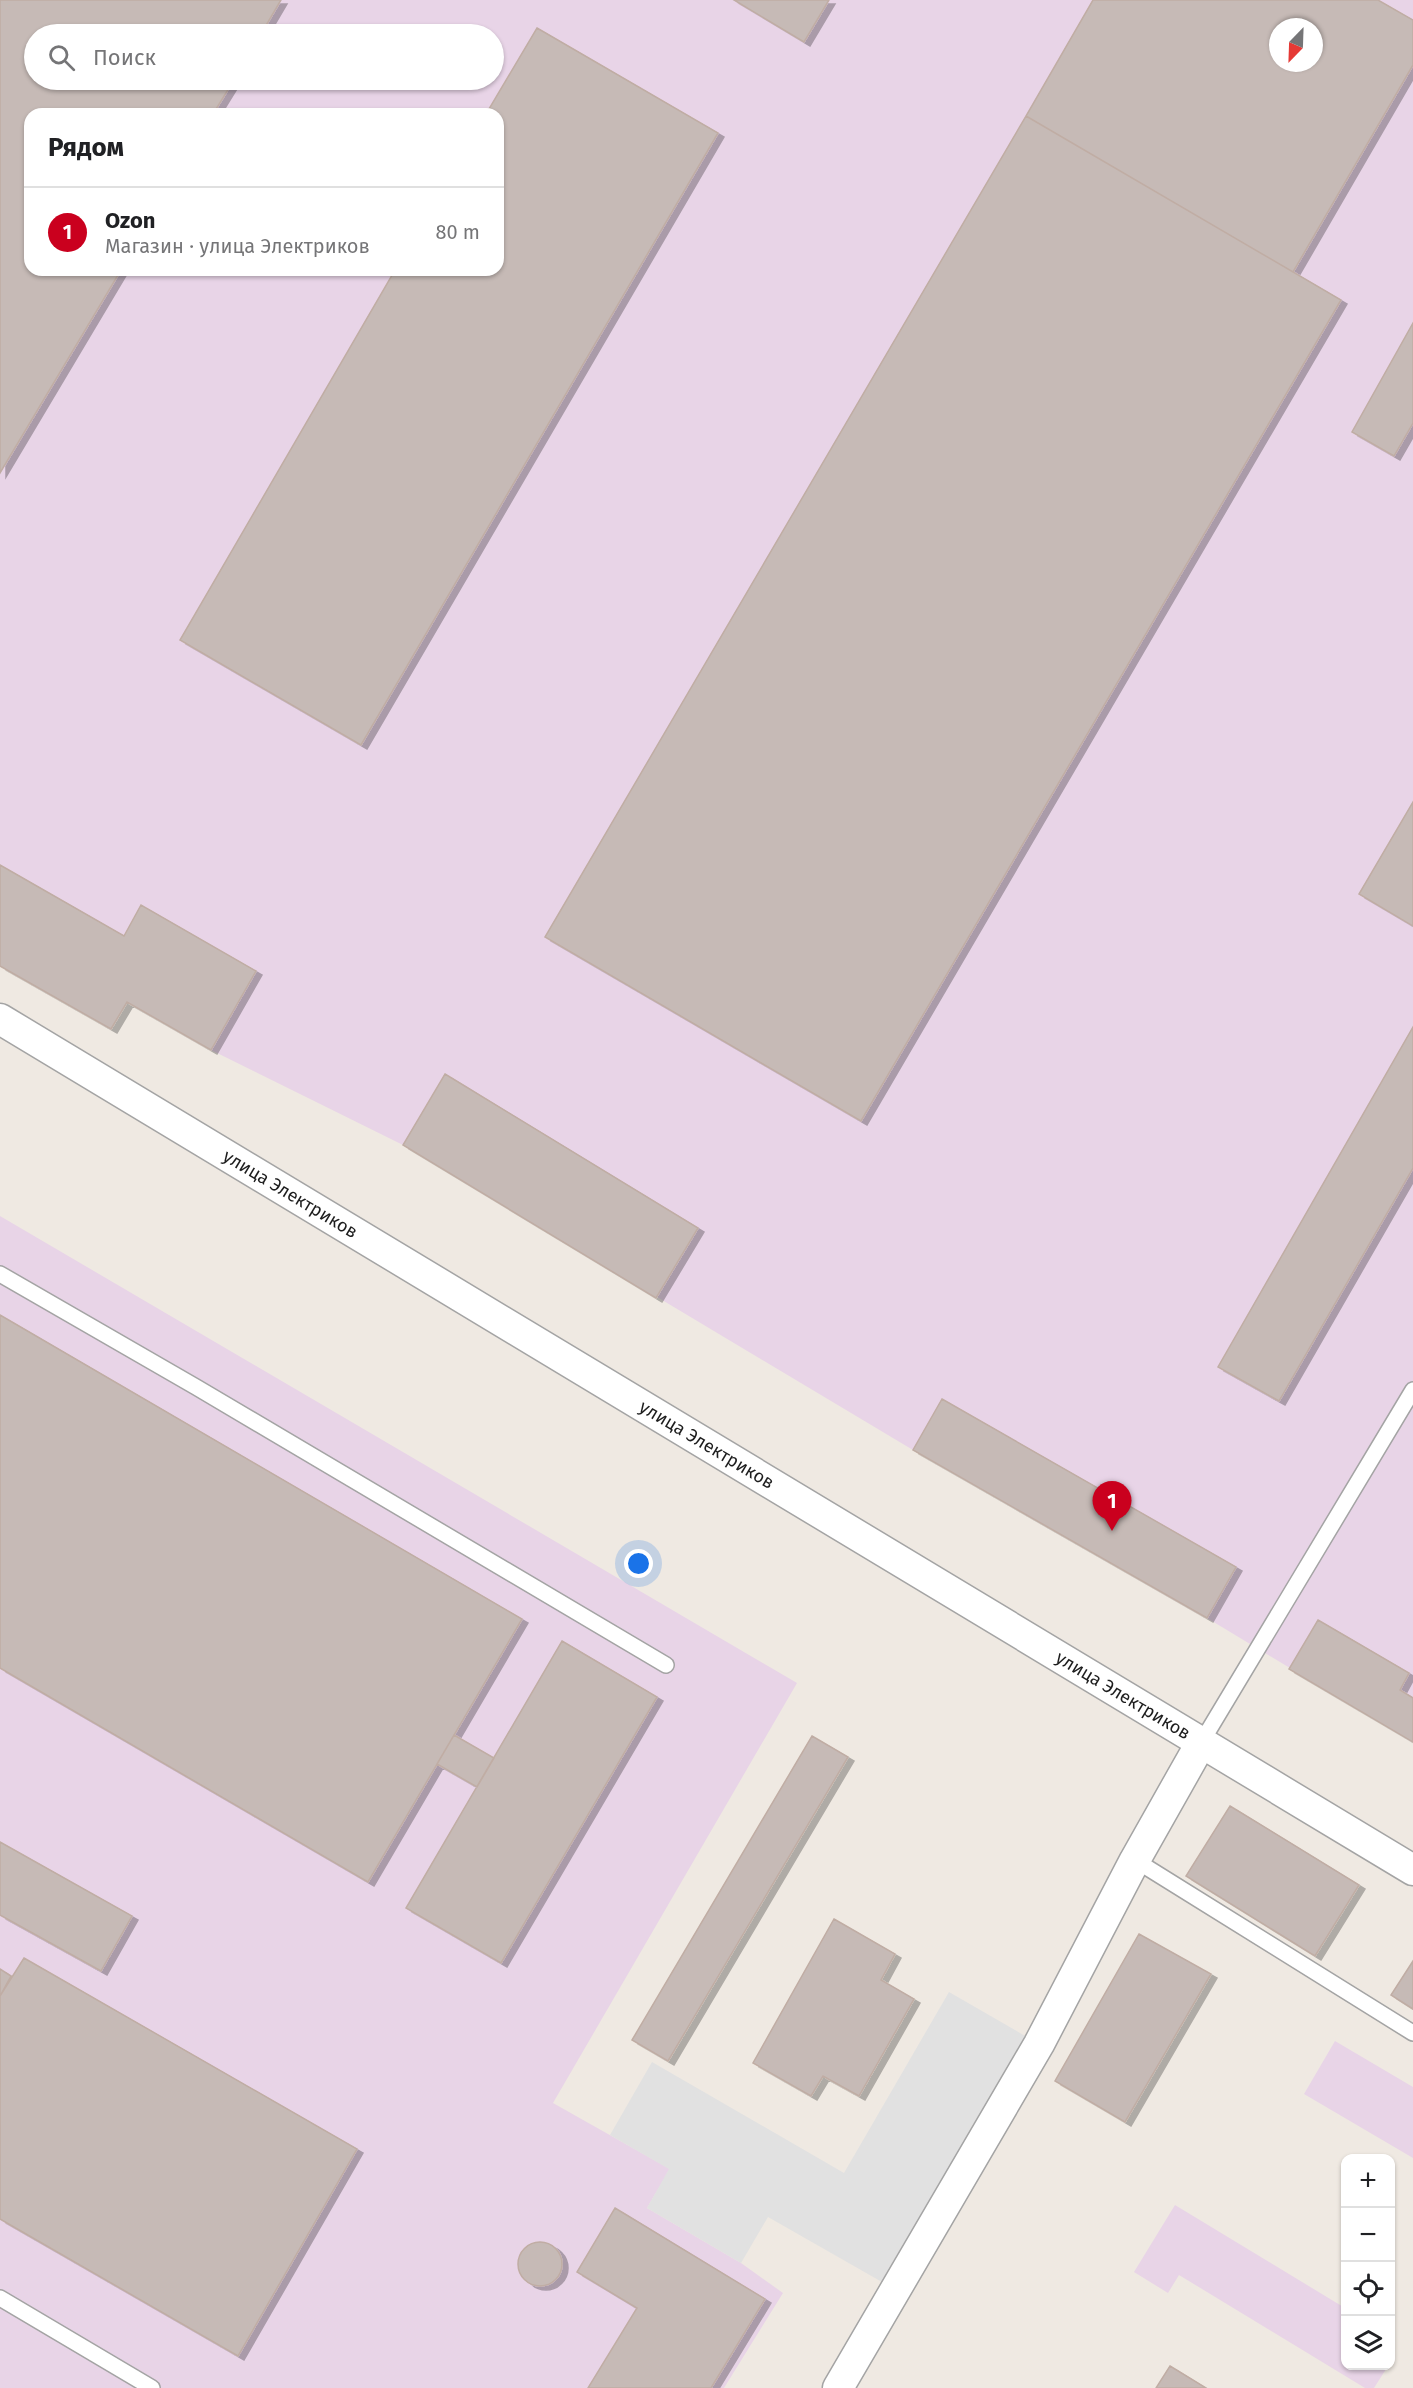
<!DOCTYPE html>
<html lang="ru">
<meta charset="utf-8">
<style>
body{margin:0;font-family:"Fira Sans",sans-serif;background:#f2f2f2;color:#202124}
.controls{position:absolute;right:18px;bottom:18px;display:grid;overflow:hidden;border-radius:12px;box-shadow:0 2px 4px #0004}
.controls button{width:54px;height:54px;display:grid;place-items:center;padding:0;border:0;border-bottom:2px solid #e0e0e0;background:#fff;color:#202124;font:30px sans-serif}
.compass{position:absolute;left:1269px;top:18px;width:54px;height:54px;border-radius:50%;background:#fff;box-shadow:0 2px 4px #0004;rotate:203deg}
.you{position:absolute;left:639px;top:1564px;width:21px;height:21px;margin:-15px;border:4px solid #fff;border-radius:50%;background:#1a73e8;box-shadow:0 0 0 9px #1a73e833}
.badge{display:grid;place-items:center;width:39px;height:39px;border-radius:50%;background:#ca001e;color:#fff;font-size:20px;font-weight:700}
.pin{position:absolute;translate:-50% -50px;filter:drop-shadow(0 2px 3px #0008)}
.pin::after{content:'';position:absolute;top:32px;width:21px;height:18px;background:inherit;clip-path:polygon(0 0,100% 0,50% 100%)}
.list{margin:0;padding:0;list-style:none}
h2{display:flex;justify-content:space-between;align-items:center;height:78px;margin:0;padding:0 24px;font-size:26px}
h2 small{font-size:20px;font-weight:400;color:#757577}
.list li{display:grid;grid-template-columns:39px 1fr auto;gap:18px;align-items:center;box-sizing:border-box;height:90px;padding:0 24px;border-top:2px solid #e0e0e0}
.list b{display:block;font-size:22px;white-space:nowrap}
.list p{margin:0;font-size:20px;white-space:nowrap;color:#757577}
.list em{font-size:20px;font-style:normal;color:#757577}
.icon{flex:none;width:33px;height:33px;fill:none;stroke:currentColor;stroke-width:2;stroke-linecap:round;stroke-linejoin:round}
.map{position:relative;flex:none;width:1413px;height:2388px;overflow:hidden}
.search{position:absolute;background:#fff;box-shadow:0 2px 4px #0004;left:24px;top:24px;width:480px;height:66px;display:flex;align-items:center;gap:15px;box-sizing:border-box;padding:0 21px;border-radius:33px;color:#757577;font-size:22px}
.panel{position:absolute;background:#fff;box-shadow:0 2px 4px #0004;left:24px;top:108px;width:480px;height:168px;border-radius:18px}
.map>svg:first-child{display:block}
.industrial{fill:#e8d4e7;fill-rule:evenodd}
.parking{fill:#e1e1e1}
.building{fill:#c6bab6;stroke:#c0ada4;stroke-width:1.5;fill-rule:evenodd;filter:url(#shadow)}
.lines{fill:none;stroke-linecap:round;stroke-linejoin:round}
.service-casing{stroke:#a4a4a4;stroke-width:18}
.minor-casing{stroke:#a4a4a4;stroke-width:33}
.service{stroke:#fff;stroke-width:15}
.minor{stroke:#fff;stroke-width:30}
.labels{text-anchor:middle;stroke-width:4.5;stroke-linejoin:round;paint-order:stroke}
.street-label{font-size:18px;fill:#1d1d1d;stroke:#fff}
</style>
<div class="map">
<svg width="1413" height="2388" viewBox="0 0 1413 2388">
<defs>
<filter id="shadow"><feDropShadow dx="6" dy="4" stdDeviation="0" flood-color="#0004"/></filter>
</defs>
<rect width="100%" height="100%" fill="#efe9e2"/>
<path class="industrial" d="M 0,0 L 1413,0 L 1413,1742 L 1207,1618 L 913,1450 L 403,1145 L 211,1050 L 127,1002 L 111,1029 L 0,966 ZM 1278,27 L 1314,27 L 1314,63 L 1278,63 ZM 34,34 L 494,34 L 494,80 L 34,80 ZM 30,114 L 498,114 L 498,270 L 30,270 Z
M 0,1216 L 797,1683 L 553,2103 L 670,2169 L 647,2208 L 741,2263 L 783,2293 L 724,2388 L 0,2388 Z
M 1335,2041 L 1413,2087 L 1413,2158 L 1304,2094 Z
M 1175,2205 L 1345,2308 L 1346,2366 L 1388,2366 L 1374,2388 L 1365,2388 L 1179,2275 L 1168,2293 L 1134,2272 Z"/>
<path class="parking" d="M 949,1992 L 1039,2044 L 896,2290 L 768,2217 L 741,2263 L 647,2208 L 669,2169 L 610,2135 L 652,2062 L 844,2173 Z"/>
<path class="building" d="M 0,0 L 281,0 L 261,34 L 34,34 L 34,80 L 234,80 L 213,114 L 30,114 L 30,270 L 121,270 L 0,473 Z
M 734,0 L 829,0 L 804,42 Z
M 1093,0 L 1378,0 L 1413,20 L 1413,65 L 1293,272 L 1026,116 ZM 1278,27 L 1314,27 L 1314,63 L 1278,63 Z
M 537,28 L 718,133 L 361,745 L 180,640 L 395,270 L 498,270 L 498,114 L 486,114 Z
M 1026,116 L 1341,300 L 861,1121 L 545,937 Z
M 1413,323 L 1413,423 L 1394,456 L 1352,432 Z
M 1413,802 L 1413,926 L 1359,894 Z
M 0,865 L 124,936 L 141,905 L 256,971 L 211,1050 L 127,1002 L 111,1029 L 0,966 Z
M 1413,1027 L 1413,1168 L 1279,1401 L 1218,1367 Z
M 445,1074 L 698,1228 L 656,1298 L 403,1145 Z
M 0,1315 L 522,1619 L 368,1882 L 0,1668 Z
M 942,1399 L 1236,1567 L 1207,1618 L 913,1450 Z
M 1318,1620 L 1409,1673 L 1400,1690 L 1413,1698 L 1413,1742 L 1289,1669 Z
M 562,1641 L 657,1697 L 501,1963 L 406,1908 Z
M 454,1735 L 494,1758 L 477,1787 L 437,1764 Z
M 812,1736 L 848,1757 L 668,2061 L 632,2040 Z
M 1230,1806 L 1359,1885 L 1315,1956 L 1186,1876 Z
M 0,1842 L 132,1916 L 101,1971 L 0,1915 Z
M 834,1919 L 895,1954 L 881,1980 L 914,1999 L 859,2096 L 823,2076 L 811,2096 L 753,2063 Z
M 1139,1934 L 1211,1974 L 1125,2122 L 1055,2081 Z
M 24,1958 L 357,2149 L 238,2356 L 0,2219 L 0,1996 Z
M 1413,1961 L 1413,2009 L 1391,1995 Z
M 0,1969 L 11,1976 L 0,1996 Z
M 615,2208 L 765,2299 L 711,2388 L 588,2388 L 637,2308 L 577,2272 Z
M518 2264a22 22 0 1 1 44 0a22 22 0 1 1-44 0Z
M 1170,2366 L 1206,2388 L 1156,2388 Z"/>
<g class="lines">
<defs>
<path id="service" d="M 0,1274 L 196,1387 L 666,1665
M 1201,1743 L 1413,1390
M 1135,1860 L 1413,2033
M 0,2298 L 152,2388"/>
<g id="minor">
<path id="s1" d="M 0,1019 L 1413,1870"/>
<path d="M 838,2388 L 1039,2044 L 1135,1860 L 1201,1743"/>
</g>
</defs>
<use href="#service" class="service-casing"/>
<use href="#minor" class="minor-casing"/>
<use href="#service" class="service"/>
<use href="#minor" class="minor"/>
</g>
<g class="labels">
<g class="street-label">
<text dy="6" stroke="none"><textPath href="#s1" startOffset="339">улица Электриков</textPath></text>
<text dy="6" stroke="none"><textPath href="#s1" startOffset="825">улица Электриков</textPath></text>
<text dy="6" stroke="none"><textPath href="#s1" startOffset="1311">улица Электриков</textPath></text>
</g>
</g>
</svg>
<div class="controls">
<button>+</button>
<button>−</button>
<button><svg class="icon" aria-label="locate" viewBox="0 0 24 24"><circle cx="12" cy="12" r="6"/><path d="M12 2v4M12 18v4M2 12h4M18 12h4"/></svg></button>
<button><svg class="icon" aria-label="layers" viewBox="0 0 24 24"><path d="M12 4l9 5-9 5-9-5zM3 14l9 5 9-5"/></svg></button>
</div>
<svg class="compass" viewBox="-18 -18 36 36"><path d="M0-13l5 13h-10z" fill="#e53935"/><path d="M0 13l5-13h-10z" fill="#757577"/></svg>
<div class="you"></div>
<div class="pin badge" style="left:1112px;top:1531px">1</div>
<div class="search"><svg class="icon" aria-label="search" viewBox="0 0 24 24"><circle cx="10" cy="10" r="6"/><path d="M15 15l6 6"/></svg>Поиск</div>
<section class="panel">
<h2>Рядом<small></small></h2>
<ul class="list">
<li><span class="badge">1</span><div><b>Ozon</b><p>Магазин · улица Электриков</p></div><em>80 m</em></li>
</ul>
</section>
</div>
